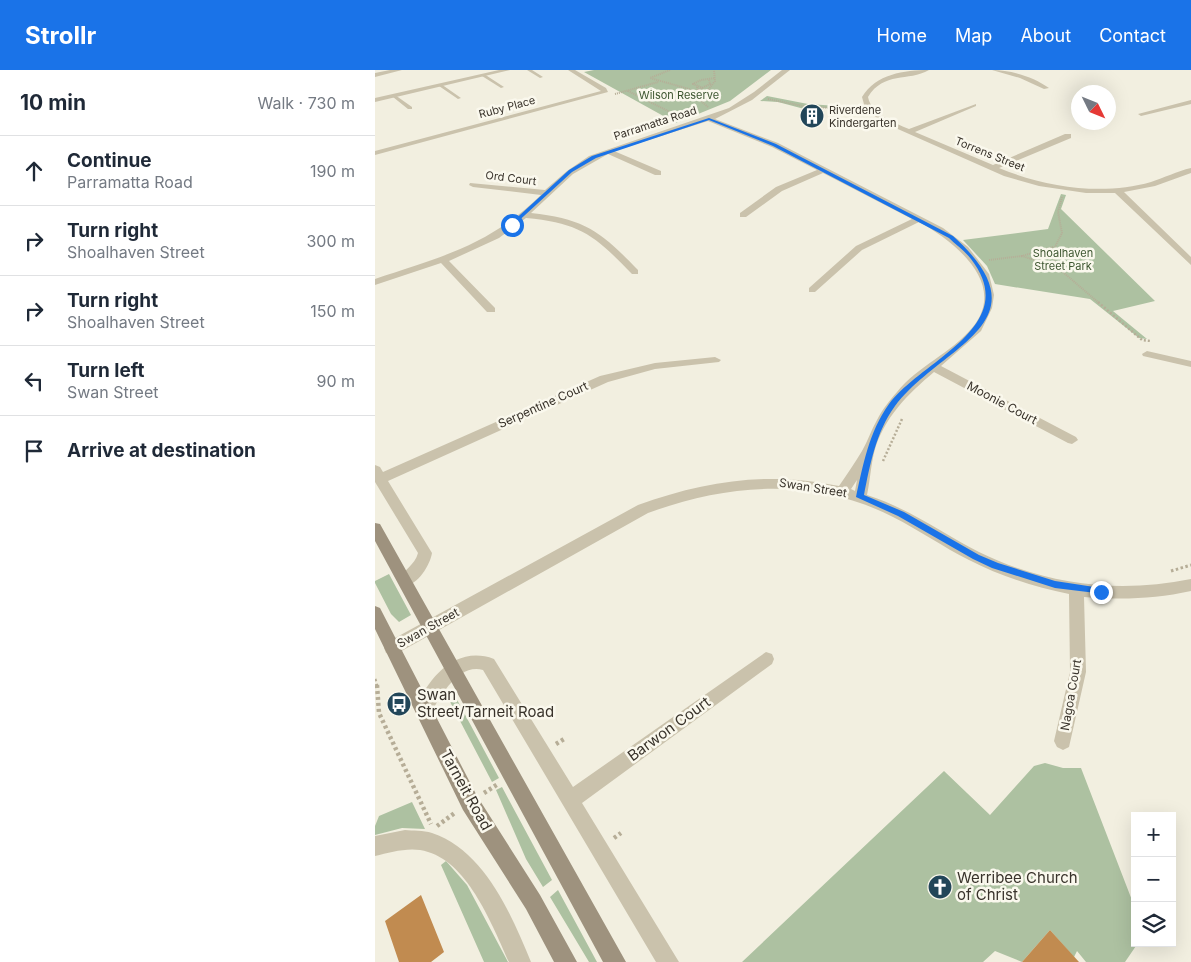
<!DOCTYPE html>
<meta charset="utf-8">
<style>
body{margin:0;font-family:Inter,sans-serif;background:#f6f6f7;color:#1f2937}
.controls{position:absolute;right:15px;bottom:15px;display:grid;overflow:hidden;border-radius:0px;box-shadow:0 5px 20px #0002}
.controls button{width:45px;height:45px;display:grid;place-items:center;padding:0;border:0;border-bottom:1px solid #e0e1e3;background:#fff;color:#1f2937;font:25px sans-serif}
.compass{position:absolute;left:696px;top:15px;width:45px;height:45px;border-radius:50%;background:#fff;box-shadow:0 5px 20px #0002;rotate:133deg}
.stop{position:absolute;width:15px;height:15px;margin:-11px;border:4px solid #1a73e8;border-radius:50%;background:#fff}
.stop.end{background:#1a73e8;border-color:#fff;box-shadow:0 1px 5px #0008}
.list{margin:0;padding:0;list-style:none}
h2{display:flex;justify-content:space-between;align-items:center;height:65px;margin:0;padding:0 20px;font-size:21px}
h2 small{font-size:16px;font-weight:400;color:#747a83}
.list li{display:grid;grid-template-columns:32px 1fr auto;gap:15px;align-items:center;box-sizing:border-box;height:70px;padding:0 20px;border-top:1px solid #e0e1e3}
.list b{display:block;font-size:19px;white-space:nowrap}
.list p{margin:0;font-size:16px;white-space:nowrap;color:#747a83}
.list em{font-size:16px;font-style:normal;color:#747a83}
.icon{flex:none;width:28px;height:28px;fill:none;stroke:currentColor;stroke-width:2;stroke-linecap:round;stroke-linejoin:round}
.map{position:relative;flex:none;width:816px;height:892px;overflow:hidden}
header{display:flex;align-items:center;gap:30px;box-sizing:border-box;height:70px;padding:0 25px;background:#1a73e8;color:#fff}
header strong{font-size:24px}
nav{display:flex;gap:28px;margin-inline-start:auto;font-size:18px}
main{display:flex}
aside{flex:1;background:#fff}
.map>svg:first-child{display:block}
.green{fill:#adc1a1}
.building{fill:#c18b50}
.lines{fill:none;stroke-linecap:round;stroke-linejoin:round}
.path-far3{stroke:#b6ad97;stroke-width:2;stroke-dasharray:1 1;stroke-linecap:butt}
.path-far2{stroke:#b6ad97;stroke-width:2.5;stroke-dasharray:2 2;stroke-linecap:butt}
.path-far1{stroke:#b6ad97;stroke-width:3;stroke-dasharray:2.5 2.5;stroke-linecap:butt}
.path{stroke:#b6ad97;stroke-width:4.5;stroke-dasharray:3 3;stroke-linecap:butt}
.service{fill:#cac2ac;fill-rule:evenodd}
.minor{fill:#cac2ac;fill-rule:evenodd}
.secondary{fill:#9e927e;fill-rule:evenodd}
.route{fill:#1a73e8}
.labels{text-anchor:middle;stroke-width:5;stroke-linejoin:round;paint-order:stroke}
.far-park-label{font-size:11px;fill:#3d5630;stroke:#faf8ed}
.far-street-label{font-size:11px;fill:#39332b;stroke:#faf8ed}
.far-poi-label{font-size:11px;fill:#39332b;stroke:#faf8ed;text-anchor:start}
.street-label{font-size:12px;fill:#39332b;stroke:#faf8ed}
.near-poi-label{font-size:15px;fill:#39332b;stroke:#faf8ed;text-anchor:start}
.near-street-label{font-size:15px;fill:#39332b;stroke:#faf8ed}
</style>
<header>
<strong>Strollr</strong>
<nav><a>Home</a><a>Map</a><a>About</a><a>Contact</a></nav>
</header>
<main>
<aside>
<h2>10 min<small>Walk · 730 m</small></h2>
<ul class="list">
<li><svg class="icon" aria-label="ahead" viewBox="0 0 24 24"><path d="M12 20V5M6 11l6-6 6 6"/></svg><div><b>Continue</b><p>Parramatta Road</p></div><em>190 m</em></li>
<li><svg class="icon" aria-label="right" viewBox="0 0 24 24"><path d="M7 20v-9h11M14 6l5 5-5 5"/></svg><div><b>Turn right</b><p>Shoalhaven Street</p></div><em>300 m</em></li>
<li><svg class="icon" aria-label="right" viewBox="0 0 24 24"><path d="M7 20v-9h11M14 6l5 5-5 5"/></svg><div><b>Turn right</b><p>Shoalhaven Street</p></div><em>150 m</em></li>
<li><svg class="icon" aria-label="left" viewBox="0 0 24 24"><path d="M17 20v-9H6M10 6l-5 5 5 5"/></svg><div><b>Turn left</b><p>Swan Street</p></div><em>90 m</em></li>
<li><svg class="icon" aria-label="arrive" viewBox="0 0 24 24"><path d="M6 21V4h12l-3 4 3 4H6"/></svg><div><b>Arrive at destination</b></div></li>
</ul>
</aside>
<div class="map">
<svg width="816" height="892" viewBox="0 0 816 892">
<rect width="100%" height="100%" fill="#f2efe0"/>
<path class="green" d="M 219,0 L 396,0 L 355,31 L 301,53 L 209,2 Z
M 392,26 L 433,34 L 478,37 L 482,41 L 440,37 L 433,40 L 403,32 L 385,31 Z
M 686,124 L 691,125 L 686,139 L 780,231 L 738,241 L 772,269 L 764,268 L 715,229 L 620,214 L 612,196 L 588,170 L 673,159 Z
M 14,504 L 36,545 L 24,552 L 16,544 L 0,513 L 0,511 Z
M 79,624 L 124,708 L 117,712 L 73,628 Z
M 670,693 L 688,698 L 706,698 L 760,838 L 760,873 L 763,873 L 750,892 L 711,892 L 702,881 L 699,887 L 675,860 L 647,892 L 620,881 L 608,892 L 367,892 L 569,701 L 615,745 L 659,696 Z
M 127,717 L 177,810 L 168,817 L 151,789 L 121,720 Z
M 37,732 L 50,759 L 27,758 L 0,765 L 0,756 L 4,746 Z
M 71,791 L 92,815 L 133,892 L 109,892 L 66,795 Z
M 183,820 L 222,892 L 214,892 L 175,827 Z"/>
<path class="building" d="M 46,825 L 69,882 L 56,892 L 24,892 L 10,851 Z
M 675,860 L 704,892 L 647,892 Z"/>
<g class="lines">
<path class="path-far3" d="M 295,0 L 275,8 L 314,19 L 327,28
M 322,17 L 323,20 L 335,14 L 334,10
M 328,18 L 318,14 L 326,10 L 340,8
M 253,21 L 303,46
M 240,24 L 283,12
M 393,29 L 428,36 L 483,40
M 333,37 L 325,30 L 340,11 L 339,0
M 678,177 L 647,186 L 682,197 L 677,183 L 687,163 L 683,142 L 687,127
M 614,190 L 647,186
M 682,197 L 724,233"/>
<path class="path-far2" d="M 723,232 L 767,270 L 776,271
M 508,391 L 527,349"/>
<path class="path-far1" d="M 796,501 L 816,495
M 0,609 L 2,616"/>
<path class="path" d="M 2,615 L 4,643 L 56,754
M 181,674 L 189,669
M 109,723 L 123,714
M 62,756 L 81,742
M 239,768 L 246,763"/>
<path class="service" d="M 152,0 L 157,0 L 168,7 L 165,8 Z
M 107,4 L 109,4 L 129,17 L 126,18 L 107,6 Z
M 64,14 L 66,14 L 86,28 L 83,29 L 64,16 Z
M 18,25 L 20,25 L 37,37 L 37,39 L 33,39 L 18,27 Z"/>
<path class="minor" d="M 15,0 L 27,0 L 0,7 L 0,3 Z
M 124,0 L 135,0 L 0,32 L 0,28 Z
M 193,0 L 200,0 L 231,18 L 233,22 L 0,85 L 0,81 L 226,21 Z
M 407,0 L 415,0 L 377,30 L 340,49 L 403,73 L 568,158 L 593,177 L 614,204 L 619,225 L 617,238 L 606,261 L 566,296 L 701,367 L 703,370 L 697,374 L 693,373 L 559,302 C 533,324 508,348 499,383 C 496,395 495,411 492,425 C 533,438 567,463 604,482 C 671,515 743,524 816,509 L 816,521 C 780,529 746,530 709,527 L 711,602 L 694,677 L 688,680 L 682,677 L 679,671 L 695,602 L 694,524 C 659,517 625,506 594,490 C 568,477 544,460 518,447 C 440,407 354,413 273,443 L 23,583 L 17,585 L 11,583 L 9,578 L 11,573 L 263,435 C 330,411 394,401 464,416 C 472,404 480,393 487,381 C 493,371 496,360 502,350 C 507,340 515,330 522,322 C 543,296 576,283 597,258 C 634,214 579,171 544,152 L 487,180 L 440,222 L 434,222 L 434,218 L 481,176 L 537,149 L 448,103 L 407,121 L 371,147 L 365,147 L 365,143 L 401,117 L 442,100 L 397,77 L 333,51 L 239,81 L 286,101 L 286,105 L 280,105 L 233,84 L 198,104 L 156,143 C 211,149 226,162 263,200 L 263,204 L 257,204 C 220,166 206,153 151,148 L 124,168 L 74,191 L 120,238 L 120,242 L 112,242 L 66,193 L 0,215 L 0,209 C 68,186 113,176 166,125 L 98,117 L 94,115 L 95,113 L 170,120 L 192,101 L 214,86 L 354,38 L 379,22 ZM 482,410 L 480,421 L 476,419 Z
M 554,0 C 533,12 509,1 493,27 C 497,46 518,52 534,59 L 601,34 L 601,36 L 540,62 L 618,95 L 690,64 L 696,64 L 696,68 L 624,98 C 670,117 727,126 776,112 C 789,108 802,101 816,98 L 816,103 L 780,116 L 749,122 L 816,187 L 816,195 L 740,123 L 711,123 L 664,116 L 629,106 L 507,52 L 490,38 L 487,27 C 501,4 529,0 554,0 Z
M 617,0 C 636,0 659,7 674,18 L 669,19 L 645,8 Z
M 816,30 L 816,34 L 766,46 L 763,44 Z
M 772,281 L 816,291 L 816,297 L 768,286 L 767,284 Z
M 340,287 L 346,290 L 344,292 L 280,299 L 233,312 L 13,411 L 57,483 C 55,496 40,520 25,515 L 23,511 C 28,500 40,495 43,483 L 0,412 L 0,395 L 5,397 L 8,402 L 225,306 L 280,293 Z
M 391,582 L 397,584 L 399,589 L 397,594 L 207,733 L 304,892 L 281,892 L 108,600 C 83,593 65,627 55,645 L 49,647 L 43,645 L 40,639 C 54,607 81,575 119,589 L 198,717 Z
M 30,760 C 38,761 48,760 57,763 C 110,781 136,844 156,892 L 134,892 C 118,857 94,794 53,782 C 36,776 17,782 0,786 L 0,766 Z"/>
<path class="secondary" d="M 0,453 L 5,454 L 251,892 L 228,892 L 0,471 Z
M 0,536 L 5,538 L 102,726 L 165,825 L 202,892 L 179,892 L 151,839 L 88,740 L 0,559 Z"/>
</g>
<path class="route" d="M 334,48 L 401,74 L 578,166 C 674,253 567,274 520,336 C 501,362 495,395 489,425 L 529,442 L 604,485 L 623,493 L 680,511 L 726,518 L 731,522 L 729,524 L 680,518 L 617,498 L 598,489 L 523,446 L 481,427 C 488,395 494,362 514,334 C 547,290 648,256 596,189 C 590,181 581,175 574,168 L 398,76 L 334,50 L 221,88 L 197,102 L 138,156 L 134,155 L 194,100 L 217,86 Z"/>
<defs>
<symbol id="building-disc" viewBox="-11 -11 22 22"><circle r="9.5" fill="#224659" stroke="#faf8ed"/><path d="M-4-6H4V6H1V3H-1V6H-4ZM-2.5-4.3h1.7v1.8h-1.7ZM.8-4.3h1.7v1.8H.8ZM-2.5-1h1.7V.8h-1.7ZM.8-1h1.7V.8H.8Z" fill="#fff"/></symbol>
<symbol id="bus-disc" viewBox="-11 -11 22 22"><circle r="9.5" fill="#224659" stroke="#faf8ed"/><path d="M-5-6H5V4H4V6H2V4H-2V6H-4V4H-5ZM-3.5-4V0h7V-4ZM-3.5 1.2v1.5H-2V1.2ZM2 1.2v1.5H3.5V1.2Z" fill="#fff"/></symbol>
<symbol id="church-disc" viewBox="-11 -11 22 22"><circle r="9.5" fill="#224659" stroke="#faf8ed"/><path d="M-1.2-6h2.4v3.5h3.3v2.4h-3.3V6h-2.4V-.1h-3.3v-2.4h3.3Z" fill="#fff"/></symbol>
</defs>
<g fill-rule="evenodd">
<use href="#building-disc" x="423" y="32" width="28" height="28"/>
<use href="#bus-disc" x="10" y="620" width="28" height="28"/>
<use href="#church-disc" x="551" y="803" width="28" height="28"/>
</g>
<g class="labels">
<g class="far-park-label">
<text x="304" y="29">Wilson Reserve</text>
<text x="688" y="187">Shoalhaven<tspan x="688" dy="13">Street Park</tspan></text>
</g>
<g class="far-street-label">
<text transform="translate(132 37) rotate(-15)" y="4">Ruby Place</text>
<text transform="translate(280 53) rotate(-18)" y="4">Parramatta Road</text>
<text transform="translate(615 84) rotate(22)" y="4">Torrens Street</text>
<text transform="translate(136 108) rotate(7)" y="4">Ord Court</text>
</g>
<g class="far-poi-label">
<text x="454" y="44">Riverdene<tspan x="454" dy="13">Kindergarten</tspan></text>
</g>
<g class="street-label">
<text transform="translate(627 333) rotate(28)" y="4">Moonie Court</text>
<text transform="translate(168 335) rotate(-24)" y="4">Serpentine Court</text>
<text transform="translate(438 418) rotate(9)" y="4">Swan Street</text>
<text transform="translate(53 558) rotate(-29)" y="4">Swan Street</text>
<text transform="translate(696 625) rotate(-80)" y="4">Nagoa Court</text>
</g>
<g class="near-poi-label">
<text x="42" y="630">Swan<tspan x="42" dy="17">Street/Tarneit Road</tspan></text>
<text x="582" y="813">Werribee Church<tspan x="582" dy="17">of Christ</tspan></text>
</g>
<g class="near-street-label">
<text transform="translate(294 659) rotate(-36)" y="5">Barwon Court</text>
<text transform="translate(91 720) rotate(61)" y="5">Tarneit Road</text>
</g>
</g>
</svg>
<div class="controls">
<button>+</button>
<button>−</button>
<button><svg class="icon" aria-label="layers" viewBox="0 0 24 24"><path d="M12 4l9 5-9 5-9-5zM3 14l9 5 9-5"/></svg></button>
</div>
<svg class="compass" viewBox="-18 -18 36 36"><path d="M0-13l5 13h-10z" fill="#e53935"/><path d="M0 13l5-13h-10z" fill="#747a83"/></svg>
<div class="stop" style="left:137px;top:155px"></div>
<div class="stop end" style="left:726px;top:522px"></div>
</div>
</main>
